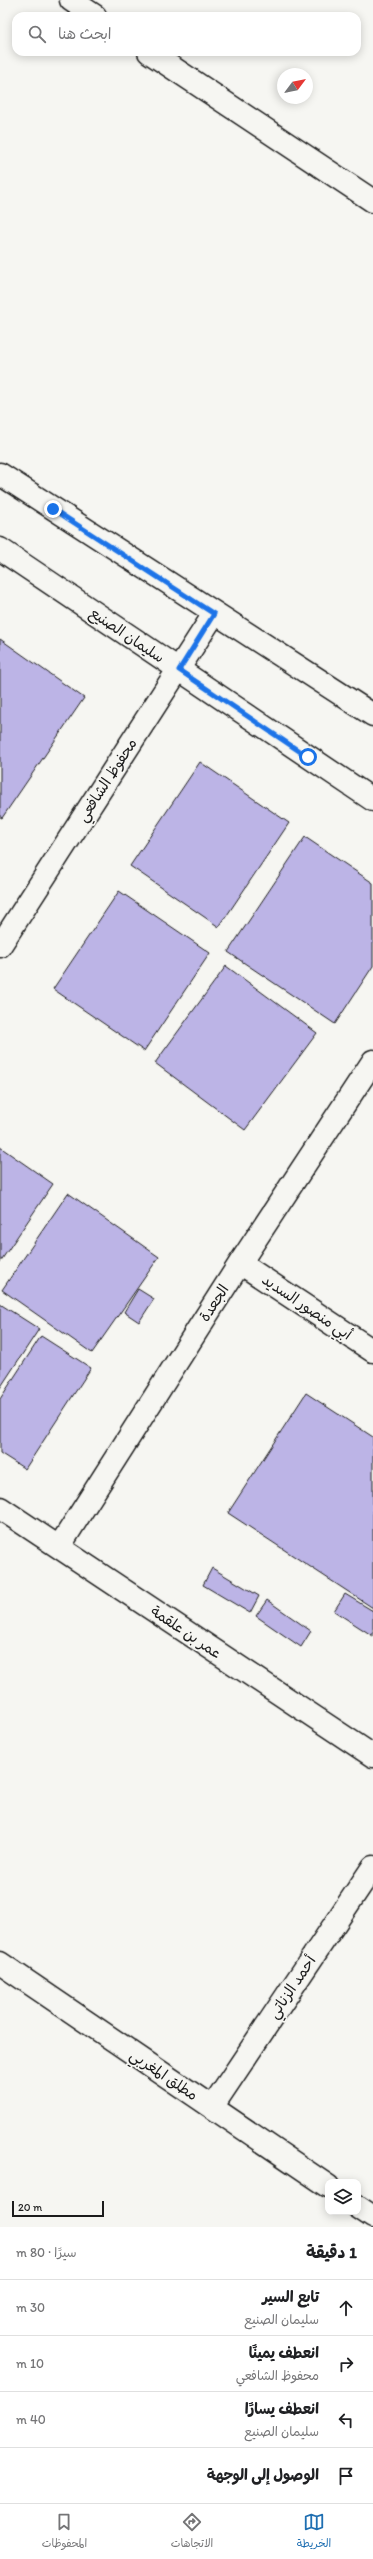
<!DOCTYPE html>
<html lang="ar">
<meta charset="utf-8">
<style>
body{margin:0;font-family:Itim,"Playpen Sans Arabic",sans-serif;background:#f2f2f2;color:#202124;direction:rtl}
.controls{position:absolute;right:12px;bottom:12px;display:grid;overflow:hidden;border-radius:8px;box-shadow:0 2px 10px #0003}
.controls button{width:36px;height:36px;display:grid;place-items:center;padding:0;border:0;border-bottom:1px solid #e0e0e0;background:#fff;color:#202124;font:20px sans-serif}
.compass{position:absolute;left:277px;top:68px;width:36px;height:36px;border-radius:50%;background:#fff;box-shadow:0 2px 10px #0003;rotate:58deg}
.scale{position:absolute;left:12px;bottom:10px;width:92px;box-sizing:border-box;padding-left:4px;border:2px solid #1c1c1c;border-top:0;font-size:11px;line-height:14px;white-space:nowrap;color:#1c1c1c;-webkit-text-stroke:3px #f6f6f2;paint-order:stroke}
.stop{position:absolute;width:12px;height:12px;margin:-9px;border:3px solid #1a73e8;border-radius:50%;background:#fff}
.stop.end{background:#1a73e8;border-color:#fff;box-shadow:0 1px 4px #0008}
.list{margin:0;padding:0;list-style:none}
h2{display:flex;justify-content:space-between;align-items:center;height:52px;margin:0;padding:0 16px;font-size:17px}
h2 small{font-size:13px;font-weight:400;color:#757577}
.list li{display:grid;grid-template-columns:26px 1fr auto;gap:12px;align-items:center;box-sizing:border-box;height:56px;padding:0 16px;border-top:1px solid #e0e0e0}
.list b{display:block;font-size:15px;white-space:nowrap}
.list p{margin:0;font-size:13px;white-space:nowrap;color:#757577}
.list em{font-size:13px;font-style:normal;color:#757577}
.icon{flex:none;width:22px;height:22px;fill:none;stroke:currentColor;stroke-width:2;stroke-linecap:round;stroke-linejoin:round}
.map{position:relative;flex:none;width:373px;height:2227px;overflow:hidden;direction:ltr}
.search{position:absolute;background:#fff;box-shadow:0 2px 10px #0003;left:12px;right:12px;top:12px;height:44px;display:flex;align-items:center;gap:10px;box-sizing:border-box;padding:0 14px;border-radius:12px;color:#757577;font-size:15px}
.sheet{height:276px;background:#fff}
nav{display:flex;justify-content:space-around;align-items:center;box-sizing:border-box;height:56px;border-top:1px solid #e0e0e0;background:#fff;font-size:11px;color:#757577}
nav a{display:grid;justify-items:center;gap:2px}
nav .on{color:#1f6fb2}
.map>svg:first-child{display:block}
.building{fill:#bcb4e6;stroke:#1c1c1c}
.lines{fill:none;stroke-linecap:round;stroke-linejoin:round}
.minor-casing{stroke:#1c1c1c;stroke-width:25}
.minor{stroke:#f6f6f2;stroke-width:22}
.route{stroke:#1a73e8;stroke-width:5}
.labels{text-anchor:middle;stroke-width:3.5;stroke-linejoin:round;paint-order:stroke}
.street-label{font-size:15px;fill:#1c1c1c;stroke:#f6f6f2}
</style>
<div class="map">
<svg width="373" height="2227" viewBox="0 0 373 2227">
<rect width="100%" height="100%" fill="#f6f6f2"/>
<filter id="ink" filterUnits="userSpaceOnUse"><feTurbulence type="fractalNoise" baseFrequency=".025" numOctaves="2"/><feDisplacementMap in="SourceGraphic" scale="8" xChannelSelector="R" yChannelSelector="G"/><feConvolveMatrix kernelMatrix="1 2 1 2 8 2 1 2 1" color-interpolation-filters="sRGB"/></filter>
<g filter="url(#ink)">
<path class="building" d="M 0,639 L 84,698 L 2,818 L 0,817 Z
M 200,762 L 289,823 L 219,927 L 130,866 Z
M 305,837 L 373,883 L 373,966 L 335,1024 L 228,952 Z
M 119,891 L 210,953 L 144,1051 L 53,989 Z
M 226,966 L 317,1033 L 245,1130 L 155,1063 Z
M 0,1147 L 53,1184 L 0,1262 Z
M 68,1193 L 159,1257 L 92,1353 L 2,1290 Z
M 138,1289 L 154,1299 L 139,1322 L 124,1312 Z
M 0,1304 L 39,1329 L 0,1388 Z
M 41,1336 L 91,1368 L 25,1469 L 0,1453 L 0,1399 Z
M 306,1393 L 373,1437 L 373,1608 L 228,1513 Z
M 212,1568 L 259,1596 L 250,1613 L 203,1585 Z
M 345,1594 L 373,1611 L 373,1636 L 334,1611 Z
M 267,1600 L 311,1631 L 301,1647 L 256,1616 Z"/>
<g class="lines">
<defs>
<path id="minor" d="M 71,0 L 95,16
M 149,52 L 373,201
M 0,474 L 373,715
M 0,549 L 373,800
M 0,946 L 214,614
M 240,1263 L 373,1351
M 0,1508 L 373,1756
M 59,1547 L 240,1263 L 373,1061
M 0,1963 L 328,2186
M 212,2107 L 373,1867
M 358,2207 L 373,2217"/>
</defs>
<use href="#minor" class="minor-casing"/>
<use href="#minor" class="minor"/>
</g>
</g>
<g class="lines" filter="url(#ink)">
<path class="route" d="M 53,509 L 214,614 L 179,670 L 308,757"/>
</g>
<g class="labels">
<g class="street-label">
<text transform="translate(127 635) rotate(34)" y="5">سليمان الصنيع</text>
<text transform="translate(107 780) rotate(-57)" y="5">محفوظ الشافعي</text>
<text transform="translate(214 1303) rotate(-57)" y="5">الجعدة</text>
<text transform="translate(307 1307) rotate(34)" y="5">أبي منصور السديد</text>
<text transform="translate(186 1632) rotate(34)" y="5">عمر بن علقمة</text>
<text transform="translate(292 1987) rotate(-56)" y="5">أحمد الزناتي</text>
<text transform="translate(164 2075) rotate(34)" y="5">مطلق المغربي</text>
</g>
</g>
</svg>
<div class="controls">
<button><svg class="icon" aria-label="layers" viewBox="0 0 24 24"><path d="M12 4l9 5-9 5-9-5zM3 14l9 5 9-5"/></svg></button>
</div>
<svg class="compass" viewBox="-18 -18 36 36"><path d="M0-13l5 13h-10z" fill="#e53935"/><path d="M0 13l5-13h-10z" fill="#757577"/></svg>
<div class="scale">20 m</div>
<div class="stop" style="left:308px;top:757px"></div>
<div class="stop end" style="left:53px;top:509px"></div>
<div class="search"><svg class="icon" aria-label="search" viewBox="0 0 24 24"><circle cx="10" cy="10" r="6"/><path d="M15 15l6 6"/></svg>ابحث هنا</div>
</div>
<section class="sheet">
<h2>1 دقيقة<small>سيرًا · 80 m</small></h2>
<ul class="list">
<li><svg class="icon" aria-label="ahead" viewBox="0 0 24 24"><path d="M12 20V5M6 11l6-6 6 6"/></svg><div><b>تابع السير</b><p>سليمان الصنيع</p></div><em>30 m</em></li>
<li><svg class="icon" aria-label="right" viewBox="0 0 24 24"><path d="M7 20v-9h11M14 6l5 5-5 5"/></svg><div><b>انعطف يمينًا</b><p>محفوظ الشافعي</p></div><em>10 m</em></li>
<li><svg class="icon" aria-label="left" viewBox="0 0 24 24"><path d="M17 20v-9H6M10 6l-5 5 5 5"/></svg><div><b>انعطف يسارًا</b><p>سليمان الصنيع</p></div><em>40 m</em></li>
<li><svg class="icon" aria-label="arrive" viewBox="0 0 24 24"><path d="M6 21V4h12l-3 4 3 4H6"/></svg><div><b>الوصول إلى الوجهة</b></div></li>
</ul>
</section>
<nav>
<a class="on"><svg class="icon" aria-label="map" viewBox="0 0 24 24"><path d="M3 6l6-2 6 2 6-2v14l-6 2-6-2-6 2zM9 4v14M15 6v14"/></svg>الخريطة</a>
<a><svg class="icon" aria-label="directions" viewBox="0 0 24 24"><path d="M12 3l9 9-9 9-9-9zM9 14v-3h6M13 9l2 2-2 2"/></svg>الاتجاهات</a>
<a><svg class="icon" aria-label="saved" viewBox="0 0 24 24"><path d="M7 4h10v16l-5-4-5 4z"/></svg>المحفوظات</a>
</nav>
